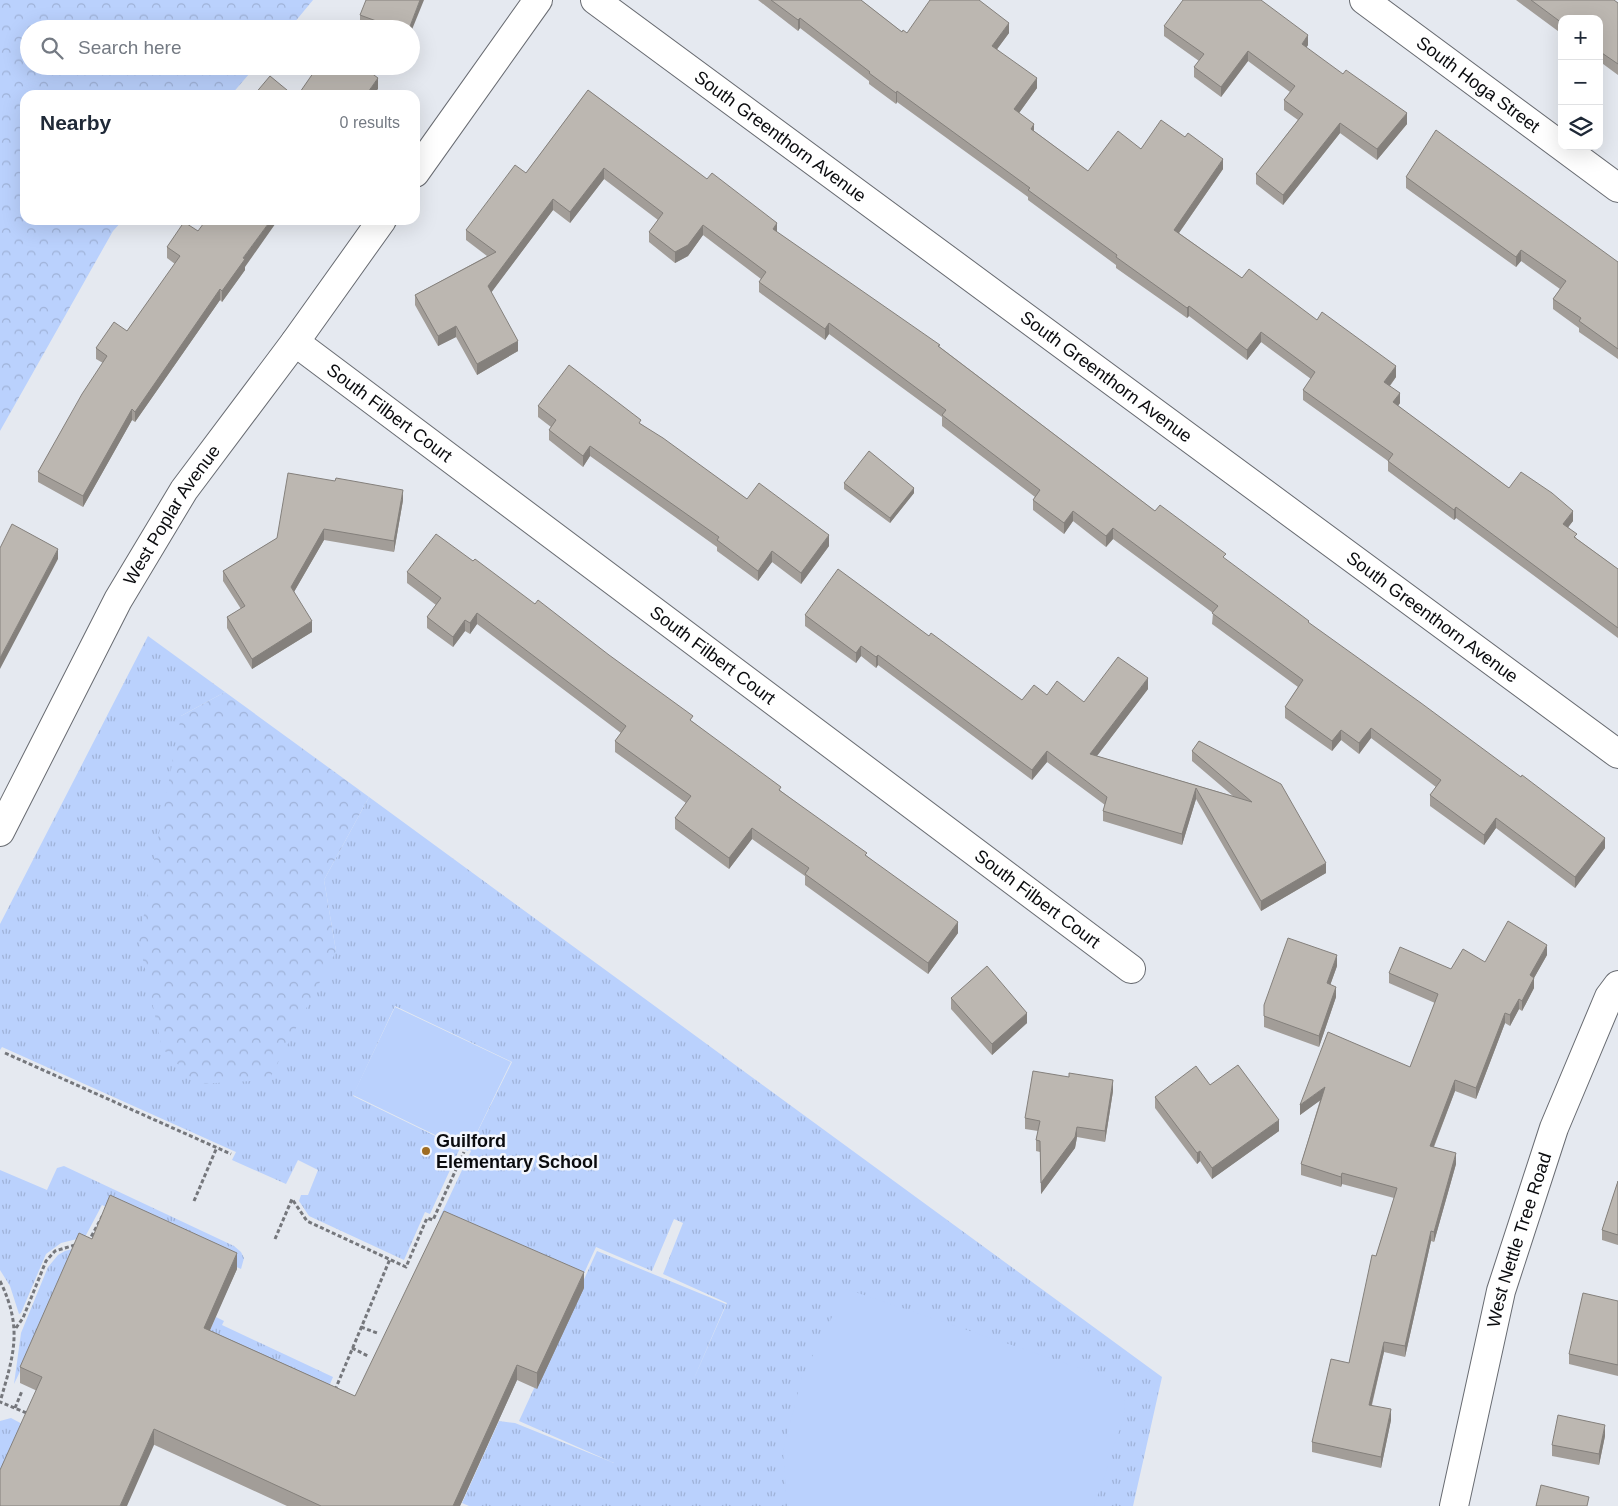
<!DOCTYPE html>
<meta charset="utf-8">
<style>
body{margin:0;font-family:Arial,sans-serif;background:#f2f2f3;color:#1f2937}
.controls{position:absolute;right:15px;top:15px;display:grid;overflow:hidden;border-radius:10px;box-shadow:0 5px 20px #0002}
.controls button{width:45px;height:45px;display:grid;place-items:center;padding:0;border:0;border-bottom:1px solid #e0e1e3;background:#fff;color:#1f2937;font:25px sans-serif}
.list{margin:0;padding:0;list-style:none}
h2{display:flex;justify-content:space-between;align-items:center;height:65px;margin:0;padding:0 20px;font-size:21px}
h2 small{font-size:16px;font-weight:400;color:#747a83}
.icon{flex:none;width:28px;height:28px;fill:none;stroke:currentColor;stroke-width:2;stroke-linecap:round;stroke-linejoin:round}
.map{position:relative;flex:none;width:1618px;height:1506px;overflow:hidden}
.search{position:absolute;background:#fff;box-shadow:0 5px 20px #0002;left:20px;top:20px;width:400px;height:55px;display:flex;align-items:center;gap:12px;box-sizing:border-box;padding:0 18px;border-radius:28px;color:#747a83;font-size:19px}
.panel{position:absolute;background:#fff;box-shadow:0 5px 20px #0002;left:20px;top:90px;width:400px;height:135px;border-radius:15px}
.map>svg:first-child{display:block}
.grass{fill:url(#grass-tufts)}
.forest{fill:url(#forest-crowns)}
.pitch{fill:#bad1fd}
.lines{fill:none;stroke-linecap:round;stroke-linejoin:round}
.minor-casing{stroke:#686b71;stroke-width:30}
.path{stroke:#75777c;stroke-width:3;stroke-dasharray:4 2.5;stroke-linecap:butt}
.minor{stroke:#fff;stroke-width:28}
.wall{fill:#a29d98}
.shaded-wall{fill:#84807c}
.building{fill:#bcb7b1;stroke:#84807c}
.poi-dot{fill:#9f6c22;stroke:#f3f6fd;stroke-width:2}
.labels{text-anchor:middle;stroke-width:5;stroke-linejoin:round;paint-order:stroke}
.street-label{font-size:18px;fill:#0a0b0e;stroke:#f3f6fd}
.poi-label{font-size:18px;font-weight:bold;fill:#0a0b0e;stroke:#f3f6fd;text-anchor:start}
</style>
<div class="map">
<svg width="1618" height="1506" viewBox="0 0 1618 1506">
<defs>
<pattern id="grass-tufts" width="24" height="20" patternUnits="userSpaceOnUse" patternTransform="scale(1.25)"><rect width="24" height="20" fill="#bad1fd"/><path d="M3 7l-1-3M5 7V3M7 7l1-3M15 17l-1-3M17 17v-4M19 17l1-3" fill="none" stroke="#9fb2d8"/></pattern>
<pattern id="forest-crowns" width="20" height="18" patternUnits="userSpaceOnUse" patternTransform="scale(1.25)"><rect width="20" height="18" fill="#bad1fd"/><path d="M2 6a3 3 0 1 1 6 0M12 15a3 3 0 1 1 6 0" fill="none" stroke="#9fb2d8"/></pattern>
</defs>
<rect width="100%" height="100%" fill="#e5e9f0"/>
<path class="grass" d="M 148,636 L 225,692 L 181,716 L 336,951 L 324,880 L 369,797 L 1162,1377 L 1133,1506 L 469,1506 L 462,1503 L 499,1421 L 515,1423 L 614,1463 L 519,1421 L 597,1251 L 726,1304 L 692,1383 L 727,1303 L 663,1274 L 683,1223 L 674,1219 L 652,1271 L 596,1247 L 581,1280 L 439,1219 L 471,1151 L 469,1149 L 512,1062 L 395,1006 L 353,1096 L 460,1148 L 430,1214 L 425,1212 L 404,1260 L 309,1216 L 299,1201 L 301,1195 L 308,1195 L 318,1170 L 298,1160 L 286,1184 L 232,1160 L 236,1152 L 2,1047 L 0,1050 L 0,924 Z
M 64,1166 L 234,1246 L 241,1252 L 244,1258 L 241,1269 L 102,1205 L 85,1237 L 61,1243 L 46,1254 L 21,1313 L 19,1314 L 10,1286 L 0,1270 L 0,1170 L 47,1190 L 57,1168 Z
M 92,1244 L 79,1249 L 14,1384 L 21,1333 L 48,1267 L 58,1255 L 65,1251 Z
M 216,1317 L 224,1321 L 222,1325 L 333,1377 L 324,1398 L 204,1344 Z
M 11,1418 L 26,1426 L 0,1481 L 0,1421 Z"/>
<path class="forest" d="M 0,0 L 313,0 L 289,29 L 29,29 L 29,66 L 256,66 L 231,95 L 25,95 L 25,220 L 123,220 L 113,231 L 0,431 Z
M 225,692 L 369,797 L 324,880 L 336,951 L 269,1080 L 197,1084 L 162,1048 L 139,941 L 181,716 Z"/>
<path class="pitch" d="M 395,1007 L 511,1062 L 468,1151 L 353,1095 Z
M 846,1289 L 1106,1377 L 1125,1396 L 1124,1417 L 1094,1506 L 787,1506 L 783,1451 L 802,1377 Z"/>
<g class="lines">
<defs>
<g id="minor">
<path id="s1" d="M 595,0 L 1618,754"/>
<path id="s2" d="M 1364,0 L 1618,188"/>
<path d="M 415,173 L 538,0"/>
<path id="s3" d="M 295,342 L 1131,969"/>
<path id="s4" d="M 0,832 L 118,600 L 184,490 L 295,342 L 382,220"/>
<path id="s5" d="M 1454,1506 L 1501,1291 L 1554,1128 L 1609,997 L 1618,985"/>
</g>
</defs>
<use href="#minor" class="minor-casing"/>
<path class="path" d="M 5,1053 L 231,1154
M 194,1201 L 217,1147
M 275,1239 L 292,1199 L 307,1221 L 406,1267 L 427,1218 L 433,1220 L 464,1152
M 86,1240 L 91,1237 L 103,1215
M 0,1281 C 23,1328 14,1354 0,1402 L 29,1414
M 361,1327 L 377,1333
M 16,1328 L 23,1318 L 46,1261 L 55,1251 L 78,1244
M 352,1348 L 368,1356
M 335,1390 L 390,1259
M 15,1408 L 22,1391"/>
<use href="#minor" class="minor"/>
</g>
<path class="wall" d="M 758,0 L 861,0 L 902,32 L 907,33 L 1009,33 L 997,49 L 1037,88 L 1019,113 L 1034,131 L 1088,171 L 1141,149 L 1223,169 L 1179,233 L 1242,278 L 1317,320 L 1396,377 L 1390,386 L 1400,403 L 1398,406 L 1509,488 L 1573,521 L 1568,527 L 1577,539 L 1618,569 L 1618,638 L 1456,518 L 1454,520 L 1388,471 L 1388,461 L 1303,400 L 1303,390 L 1311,379 L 1261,342 L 1247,360 L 1189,316 L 1187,318 L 1116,268 L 1116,265 L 1028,200 L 1028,197 L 897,102 L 896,104 L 869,84 L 869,81 L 800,28 L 798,31 Z
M 1516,0 L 1614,0 L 1618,3 L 1618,75 L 1599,61 L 1599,19 L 1562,19 L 1562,34 Z
M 360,15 L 411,29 L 369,29 L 360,25 Z
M 1164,26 L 1308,45 L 1306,48 L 1407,124 L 1377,160 L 1340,133 L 1283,205 L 1256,184 L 1256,174 L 1298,120 L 1284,110 L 1284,100 L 1290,92 L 1248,61 L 1221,97 L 1194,77 L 1194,67 L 1199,61 L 1164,36 Z
M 588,90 L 777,232 L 940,347 L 1155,511 L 1226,560 L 1605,848 L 1575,888 L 1496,828 L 1484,845 L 1430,806 L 1430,795 L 1436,787 L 1371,738 L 1359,754 L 1341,740 L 1332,751 L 1285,718 L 1285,707 L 1298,687 L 1212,624 L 1213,613 L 1113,539 L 1106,547 L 1073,521 L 1064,534 L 1033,510 L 1033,500 L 1035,497 L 942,426 L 942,417 L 829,334 L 825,340 L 759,292 L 759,282 L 761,279 L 703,235 L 688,256 L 675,263 L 649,242 L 649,232 L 658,220 L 604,179 L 570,223 L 553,210 L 491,292 L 518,351 L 477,375 L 456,337 L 438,346 L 415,305 L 415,295 L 487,256 L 466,240 L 466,230 L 526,173 Z
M 1406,177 L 1618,262 L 1618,359 L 1579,332 L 1579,328 L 1553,309 L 1553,299 L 1560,289 L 1521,261 L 1516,267 L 1406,188 Z
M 198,231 L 245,267 L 245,270 L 222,302 L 220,300 L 135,422 L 132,420 L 83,507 L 38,482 L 38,472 L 103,363 L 96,359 L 96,348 L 127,331 L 175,264 L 167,258 L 167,247 Z
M 538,406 L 641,424 L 747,499 L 829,546 L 801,584 L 772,562 L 758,581 L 717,551 L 717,547 L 590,456 L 583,467 L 549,440 L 549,430 L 551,427 L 538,417 Z
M 844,483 L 914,493 L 890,523 L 844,489 Z
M 403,500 L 394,552 L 324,540 L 294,592 L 312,632 L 252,669 L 227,628 L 227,617 L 241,609 L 223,581 L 223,571 L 277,538 Z
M 407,572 L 693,722 L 781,791 L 867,856 L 958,933 L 928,974 L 805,885 L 805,876 L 752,839 L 729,869 L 675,829 L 675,818 L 686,803 L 615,752 L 615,741 L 621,733 L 477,624 L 470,634 L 465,631 L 453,647 L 427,628 L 427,617 L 436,605 L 407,583 Z
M 805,615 L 929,636 L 1022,700 L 1047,695 L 1084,702 L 1148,689 L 1097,756 L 1233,796 L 1192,761 L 1192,751 L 1199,741 L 1326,873 L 1261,911 L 1196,799 L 1182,845 L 1103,821 L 1103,811 L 1105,805 L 1047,762 L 1032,780 L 878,665 L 876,668 L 861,656 L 856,663 L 805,626 Z
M 1547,955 L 1534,978 L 1534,988 L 1522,1011 L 1519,1009 L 1510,1026 L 1505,1023 L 1476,1099 L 1455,1091 L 1434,1147 L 1456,1164 L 1434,1242 L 1431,1241 L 1405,1357 L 1384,1352 L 1372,1405 L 1391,1420 L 1381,1468 L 1312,1452 L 1312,1442 L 1349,1363 L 1376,1256 L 1394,1198 L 1342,1184 L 1341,1187 L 1301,1175 L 1301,1164 L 1320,1100 L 1300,1115 L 1300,1105 L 1410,1067 L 1435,1003 L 1389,983 L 1389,973 L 1451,969 L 1485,962 Z
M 1337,966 L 1330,985 L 1336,997 L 1319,1047 L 1264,1027 L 1264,1005 Z
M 951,998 L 1027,1023 L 992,1055 L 951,1009 Z
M 1210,1085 L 1279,1131 L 1212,1179 L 1200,1161 L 1197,1164 L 1155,1108 L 1155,1097 Z
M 1113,1091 L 1105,1142 L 1077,1137 L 1075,1148 L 1041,1194 L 1040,1152 L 1036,1151 L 1036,1140 L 1038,1131 L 1025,1129 L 1025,1118 Z
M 1618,1181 L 1618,1245 L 1602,1240 L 1602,1230 Z
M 92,1239 L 237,1269 L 209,1330 L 355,1396 L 584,1288 L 537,1389 L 517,1380 L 460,1506 L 287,1506 L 20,1383 L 20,1367 Z
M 1618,1301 L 1618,1376 L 1569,1364 L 1569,1354 Z
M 1605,1436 L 1599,1465 L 1552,1456 L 1552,1445 Z"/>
<path class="shaded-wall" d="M 420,0 L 424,0 L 411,32 L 411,29 L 409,29 Z
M 800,18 L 800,28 L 798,31 L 798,20 Z
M 1009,23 L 1009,33 L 992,56 L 992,46 Z
M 1308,35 L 1308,45 L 1302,54 L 1302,44 Z
M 1248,51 L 1248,61 L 1221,97 L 1221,87 Z
M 378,78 L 378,89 L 373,95 L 366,95 Z
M 1037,78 L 1037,88 L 1014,120 L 1014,109 Z
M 897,91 L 897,102 L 896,104 L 896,93 Z
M 1407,113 L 1407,124 L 1377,160 L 1377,149 Z
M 1340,123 L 1340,133 L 1283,205 L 1283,195 Z
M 1034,124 L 1034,135 L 1031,129 Z
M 1223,159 L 1223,169 L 1174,240 L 1174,230 Z
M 604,168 L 604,179 L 570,223 L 570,212 Z
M 553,199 L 553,210 L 488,297 L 488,286 Z
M 271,220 L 278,220 L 245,267 L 245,270 L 222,302 L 222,291 L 243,258 Z
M 777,223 L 777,234 L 773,229 Z
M 703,225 L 703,235 L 688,256 L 675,263 L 675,252 Z
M 1521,250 L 1521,261 L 1516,267 L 1516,257 Z
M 220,289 L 220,300 L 135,422 L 135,412 Z
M 1189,306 L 1189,316 L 1187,318 L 1187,308 Z
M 829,323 L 829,334 L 825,340 L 825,329 Z
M 456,326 L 456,337 L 438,346 L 438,336 Z
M 1261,332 L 1261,342 L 1247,360 L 1247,350 Z
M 518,341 L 518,351 L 477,375 L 477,364 Z
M 1396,366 L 1396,377 L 1384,393 L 1384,382 Z
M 1400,393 L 1400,403 L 1393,413 L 1393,402 Z
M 132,409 L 132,420 L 83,507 L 83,496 Z
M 590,446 L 590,456 L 583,467 L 583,456 Z
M 914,488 L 914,493 L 890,523 L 890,518 Z
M 403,490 L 403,500 L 394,552 L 394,541 Z
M 1456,507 L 1456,518 L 1454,520 L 1454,510 Z
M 1073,511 L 1073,521 L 1064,534 L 1064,523 Z
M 1573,511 L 1573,521 L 1563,534 L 1563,524 Z
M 1113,528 L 1113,539 L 1106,547 L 1106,536 Z
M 324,529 L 324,540 L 291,597 L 291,587 Z
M 829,535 L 829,546 L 801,584 L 801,573 Z
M 58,549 L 58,559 L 0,669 L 0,658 Z
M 772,551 L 772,562 L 758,581 L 758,571 Z
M 477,613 L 477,624 L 470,634 L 470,623 Z
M 465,620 L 465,631 L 453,647 L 453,637 Z
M 312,621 L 312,632 L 252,669 L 252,659 Z
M 861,646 L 861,656 L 856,663 L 856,653 Z
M 878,655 L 878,665 L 876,668 L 876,657 Z
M 1148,678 L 1148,689 L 1090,765 L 1090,754 Z
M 1371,728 L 1371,738 L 1359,754 L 1359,743 Z
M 1341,730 L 1341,740 L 1332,751 L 1332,741 Z
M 1047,751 L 1047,762 L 1032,780 L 1032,770 Z
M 1196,788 L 1196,799 L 1182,845 L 1182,834 Z
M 1496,818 L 1496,828 L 1484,845 L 1484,835 Z
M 752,828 L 752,839 L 729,869 L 729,858 Z
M 1605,838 L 1605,848 L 1575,888 L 1575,877 Z
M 1326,863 L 1326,873 L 1261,911 L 1261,901 Z
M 958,922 L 958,933 L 928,974 L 928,963 Z
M 1547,945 L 1547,955 L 1534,978 L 1534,988 L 1522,1011 L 1522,1001 L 1530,975 Z
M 1337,955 L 1337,966 L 1327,994 L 1327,983 Z
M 1336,987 L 1336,997 L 1319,1047 L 1319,1036 Z
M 1519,999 L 1519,1009 L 1510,1026 L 1510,1015 Z
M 1027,1013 L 1027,1023 L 992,1055 L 992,1044 Z
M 1505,1013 L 1505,1023 L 1476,1099 L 1476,1088 Z
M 1113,1080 L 1113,1091 L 1105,1142 L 1105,1131 Z
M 1455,1080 L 1455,1091 L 1430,1156 L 1430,1146 Z
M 1325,1087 L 1325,1097 L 1300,1115 L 1300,1105 Z
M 1279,1120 L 1279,1131 L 1212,1179 L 1212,1168 Z
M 1077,1127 L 1077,1137 L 1075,1148 L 1041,1194 L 1041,1183 Z
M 1200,1151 L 1200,1161 L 1197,1164 L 1197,1153 Z
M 1456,1153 L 1456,1164 L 1434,1242 L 1434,1232 Z
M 1342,1173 L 1342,1184 L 1341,1187 L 1341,1177 Z
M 1431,1231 L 1431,1241 L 1405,1357 L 1405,1346 Z
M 237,1253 L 237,1269 L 204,1344 L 204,1328 Z
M 584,1272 L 584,1288 L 537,1389 L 537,1373 Z
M 1384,1342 L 1384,1352 L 1369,1415 L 1369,1405 Z
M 517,1365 L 517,1380 L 460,1506 L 453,1506 Z
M 1391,1409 L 1391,1420 L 1381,1468 L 1381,1457 Z
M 1605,1425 L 1605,1436 L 1599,1465 L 1599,1454 Z
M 154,1429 L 154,1445 L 127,1506 L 120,1506 Z"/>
<path class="building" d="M 366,0 L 420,0 L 409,29 L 398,29 L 360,15 Z
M 771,0 L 861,0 L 902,32 L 903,30 L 907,33 L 930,0 L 979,0 L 1009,23 L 992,46 L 1037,78 L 1014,109 L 1034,124 L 1031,129 L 1088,171 L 1118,131 L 1141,149 L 1161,120 L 1185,137 L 1188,133 L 1223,159 L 1174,230 L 1242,278 L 1249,269 L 1317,320 L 1322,312 L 1396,366 L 1384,382 L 1400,393 L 1393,402 L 1509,488 L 1521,472 L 1552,493 L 1573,511 L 1563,524 L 1577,534 L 1574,537 L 1618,569 L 1618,628 L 1456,507 L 1454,510 L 1388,461 L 1393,454 L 1303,390 L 1315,372 L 1261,332 L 1247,350 L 1189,306 L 1187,308 L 1116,257 L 1117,255 L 1028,190 L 1030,188 L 897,91 L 896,93 L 869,73 L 870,72 L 800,18 L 798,20 Z
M 1183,0 L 1261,0 L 1308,35 L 1302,44 L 1343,74 L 1346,70 L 1407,113 L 1377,149 L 1340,123 L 1283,195 L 1256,174 L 1303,114 L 1284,100 L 1295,86 L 1248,51 L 1221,87 L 1194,67 L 1204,54 L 1164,26 Z
M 1531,0 L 1614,0 L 1618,3 L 1618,64 L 1599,51 L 1599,19 L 1562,19 L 1562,23 Z
M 318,66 L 362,66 L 378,78 L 366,95 L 298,95 Z
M 270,76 L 293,95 L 254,95 Z
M 588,90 L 707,179 L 712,173 L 777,223 L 773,229 L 940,345 L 938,346 L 1155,511 L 1160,505 L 1226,554 L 1223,557 L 1309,621 L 1308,622 L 1421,703 L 1521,777 L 1522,775 L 1605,838 L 1575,877 L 1496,818 L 1484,835 L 1430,795 L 1441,780 L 1371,728 L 1359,743 L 1341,730 L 1332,741 L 1285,707 L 1303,680 L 1212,613 L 1218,606 L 1113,528 L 1106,536 L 1073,511 L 1064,523 L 1033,500 L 1040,490 L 942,415 L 946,410 L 829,323 L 825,329 L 759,282 L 766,272 L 703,225 L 688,245 L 675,252 L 649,232 L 663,213 L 604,168 L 570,212 L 553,199 L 488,286 L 518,341 L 477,364 L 456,326 L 438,336 L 415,295 L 496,252 L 466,230 L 515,165 L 526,173 Z
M 1436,130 L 1618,262 L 1618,349 L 1579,321 L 1581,318 L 1553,299 L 1566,281 L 1521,250 L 1516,257 L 1406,177 Z
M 206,220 L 271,220 L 243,258 L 245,259 L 222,291 L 220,289 L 135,412 L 132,409 L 83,496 L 38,472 L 82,394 L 107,356 L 96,348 L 114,322 L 127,331 L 180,256 L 167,247 L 184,222 L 198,231 Z
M 569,365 L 641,420 L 639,423 L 663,438 L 747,499 L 759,483 L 829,535 L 801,573 L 772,551 L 758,571 L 717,540 L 719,537 L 590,446 L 583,456 L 549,430 L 556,420 L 538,406 Z
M 869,451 L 914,488 L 890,518 L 844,483 Z
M 288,473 L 335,481 L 336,478 L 403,490 L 394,541 L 324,529 L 291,587 L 312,621 L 252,659 L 227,617 L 245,606 L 223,571 L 277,538 Z
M 12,524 L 58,549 L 0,658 L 0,548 Z
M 436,534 L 473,561 L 475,559 L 535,604 L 538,600 L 609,655 L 693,716 L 690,720 L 781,787 L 779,790 L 853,843 L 867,853 L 865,855 L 958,922 L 928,963 L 805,874 L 809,868 L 752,828 L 729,858 L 675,818 L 691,796 L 615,741 L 626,726 L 477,613 L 470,623 L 465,620 L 453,637 L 427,617 L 441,598 L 407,572 Z
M 838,569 L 929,636 L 931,633 L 1022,700 L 1034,685 L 1047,695 L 1057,681 L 1084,702 L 1118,657 L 1148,678 L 1090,754 L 1252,802 L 1192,751 L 1199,741 L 1281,784 L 1326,863 L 1261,901 L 1196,788 L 1182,834 L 1103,811 L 1107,797 L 1047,751 L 1032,770 L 878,655 L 876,657 L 861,646 L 856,653 L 805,615 Z
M 1508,921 L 1547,945 L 1530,975 L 1534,978 L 1522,1001 L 1519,999 L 1510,1015 L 1505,1013 L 1476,1088 L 1455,1080 L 1430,1146 L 1456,1153 L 1434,1232 L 1431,1231 L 1405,1346 L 1384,1342 L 1369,1405 L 1391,1409 L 1381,1457 L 1312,1442 L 1331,1359 L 1349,1363 L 1372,1255 L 1376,1256 L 1397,1188 L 1342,1173 L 1341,1177 L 1301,1164 L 1325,1087 L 1300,1105 L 1328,1032 L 1410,1067 L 1438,994 L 1389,973 L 1400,947 L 1451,969 L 1463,949 L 1485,962 Z
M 1288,938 L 1337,955 L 1327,983 L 1336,987 L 1319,1036 L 1264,1016 L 1264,1005 Z
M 987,966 L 1027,1013 L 992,1044 L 951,998 Z
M 1238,1065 L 1279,1120 L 1212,1168 L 1200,1151 L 1197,1153 L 1155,1097 L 1196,1066 L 1210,1085 Z
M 1033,1071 L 1069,1077 L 1069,1073 L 1113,1080 L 1105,1131 L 1077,1127 L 1075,1137 L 1041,1183 L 1040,1141 L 1036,1140 L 1040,1121 L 1025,1118 Z
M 1618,1181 L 1618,1235 L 1602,1230 Z
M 110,1195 L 237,1253 L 204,1328 L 355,1396 L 444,1211 L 584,1272 L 537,1373 L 517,1365 L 453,1506 L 321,1506 L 154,1429 L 120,1506 L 0,1506 L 0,1470 L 42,1377 L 20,1367 L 79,1233 L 92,1239 Z
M 1583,1293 L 1618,1301 L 1618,1365 L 1569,1354 Z
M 1558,1415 L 1605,1425 L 1599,1454 L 1552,1445 Z
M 1541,1485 L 1589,1497 L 1587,1506 L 1536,1506 Z"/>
<circle class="poi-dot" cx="426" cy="1151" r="5"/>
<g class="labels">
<g class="street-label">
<text dy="6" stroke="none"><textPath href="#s2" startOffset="142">South Hoga Street</textPath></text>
<text dy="6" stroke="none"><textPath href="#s1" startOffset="230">South Greenthorn Avenue</textPath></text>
<text dy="6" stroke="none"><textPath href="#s1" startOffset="635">South Greenthorn Avenue</textPath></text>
<text dy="6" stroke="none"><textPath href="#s3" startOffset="118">South Filbert Court</textPath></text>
<text dy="6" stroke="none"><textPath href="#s4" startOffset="361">West Poplar Avenue</textPath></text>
<text dy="6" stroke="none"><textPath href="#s1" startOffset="1040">South Greenthorn Avenue</textPath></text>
<text dy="6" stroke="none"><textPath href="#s3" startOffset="522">South Filbert Court</textPath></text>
<text dy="6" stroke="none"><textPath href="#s3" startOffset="928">South Filbert Court</textPath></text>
<text dy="6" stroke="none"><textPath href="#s5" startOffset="274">West Nettle Tree Road</textPath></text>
</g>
<g class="poi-label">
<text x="436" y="1147">Guilford<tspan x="436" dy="21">Elementary School</tspan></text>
</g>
</g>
</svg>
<div class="controls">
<button>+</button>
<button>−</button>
<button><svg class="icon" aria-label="layers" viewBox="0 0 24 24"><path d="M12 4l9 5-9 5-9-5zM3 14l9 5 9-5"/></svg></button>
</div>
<div class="search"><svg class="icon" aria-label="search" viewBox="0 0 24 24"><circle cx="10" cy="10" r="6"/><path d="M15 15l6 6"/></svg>Search here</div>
<section class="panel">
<h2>Nearby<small>0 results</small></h2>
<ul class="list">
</ul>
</section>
</div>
